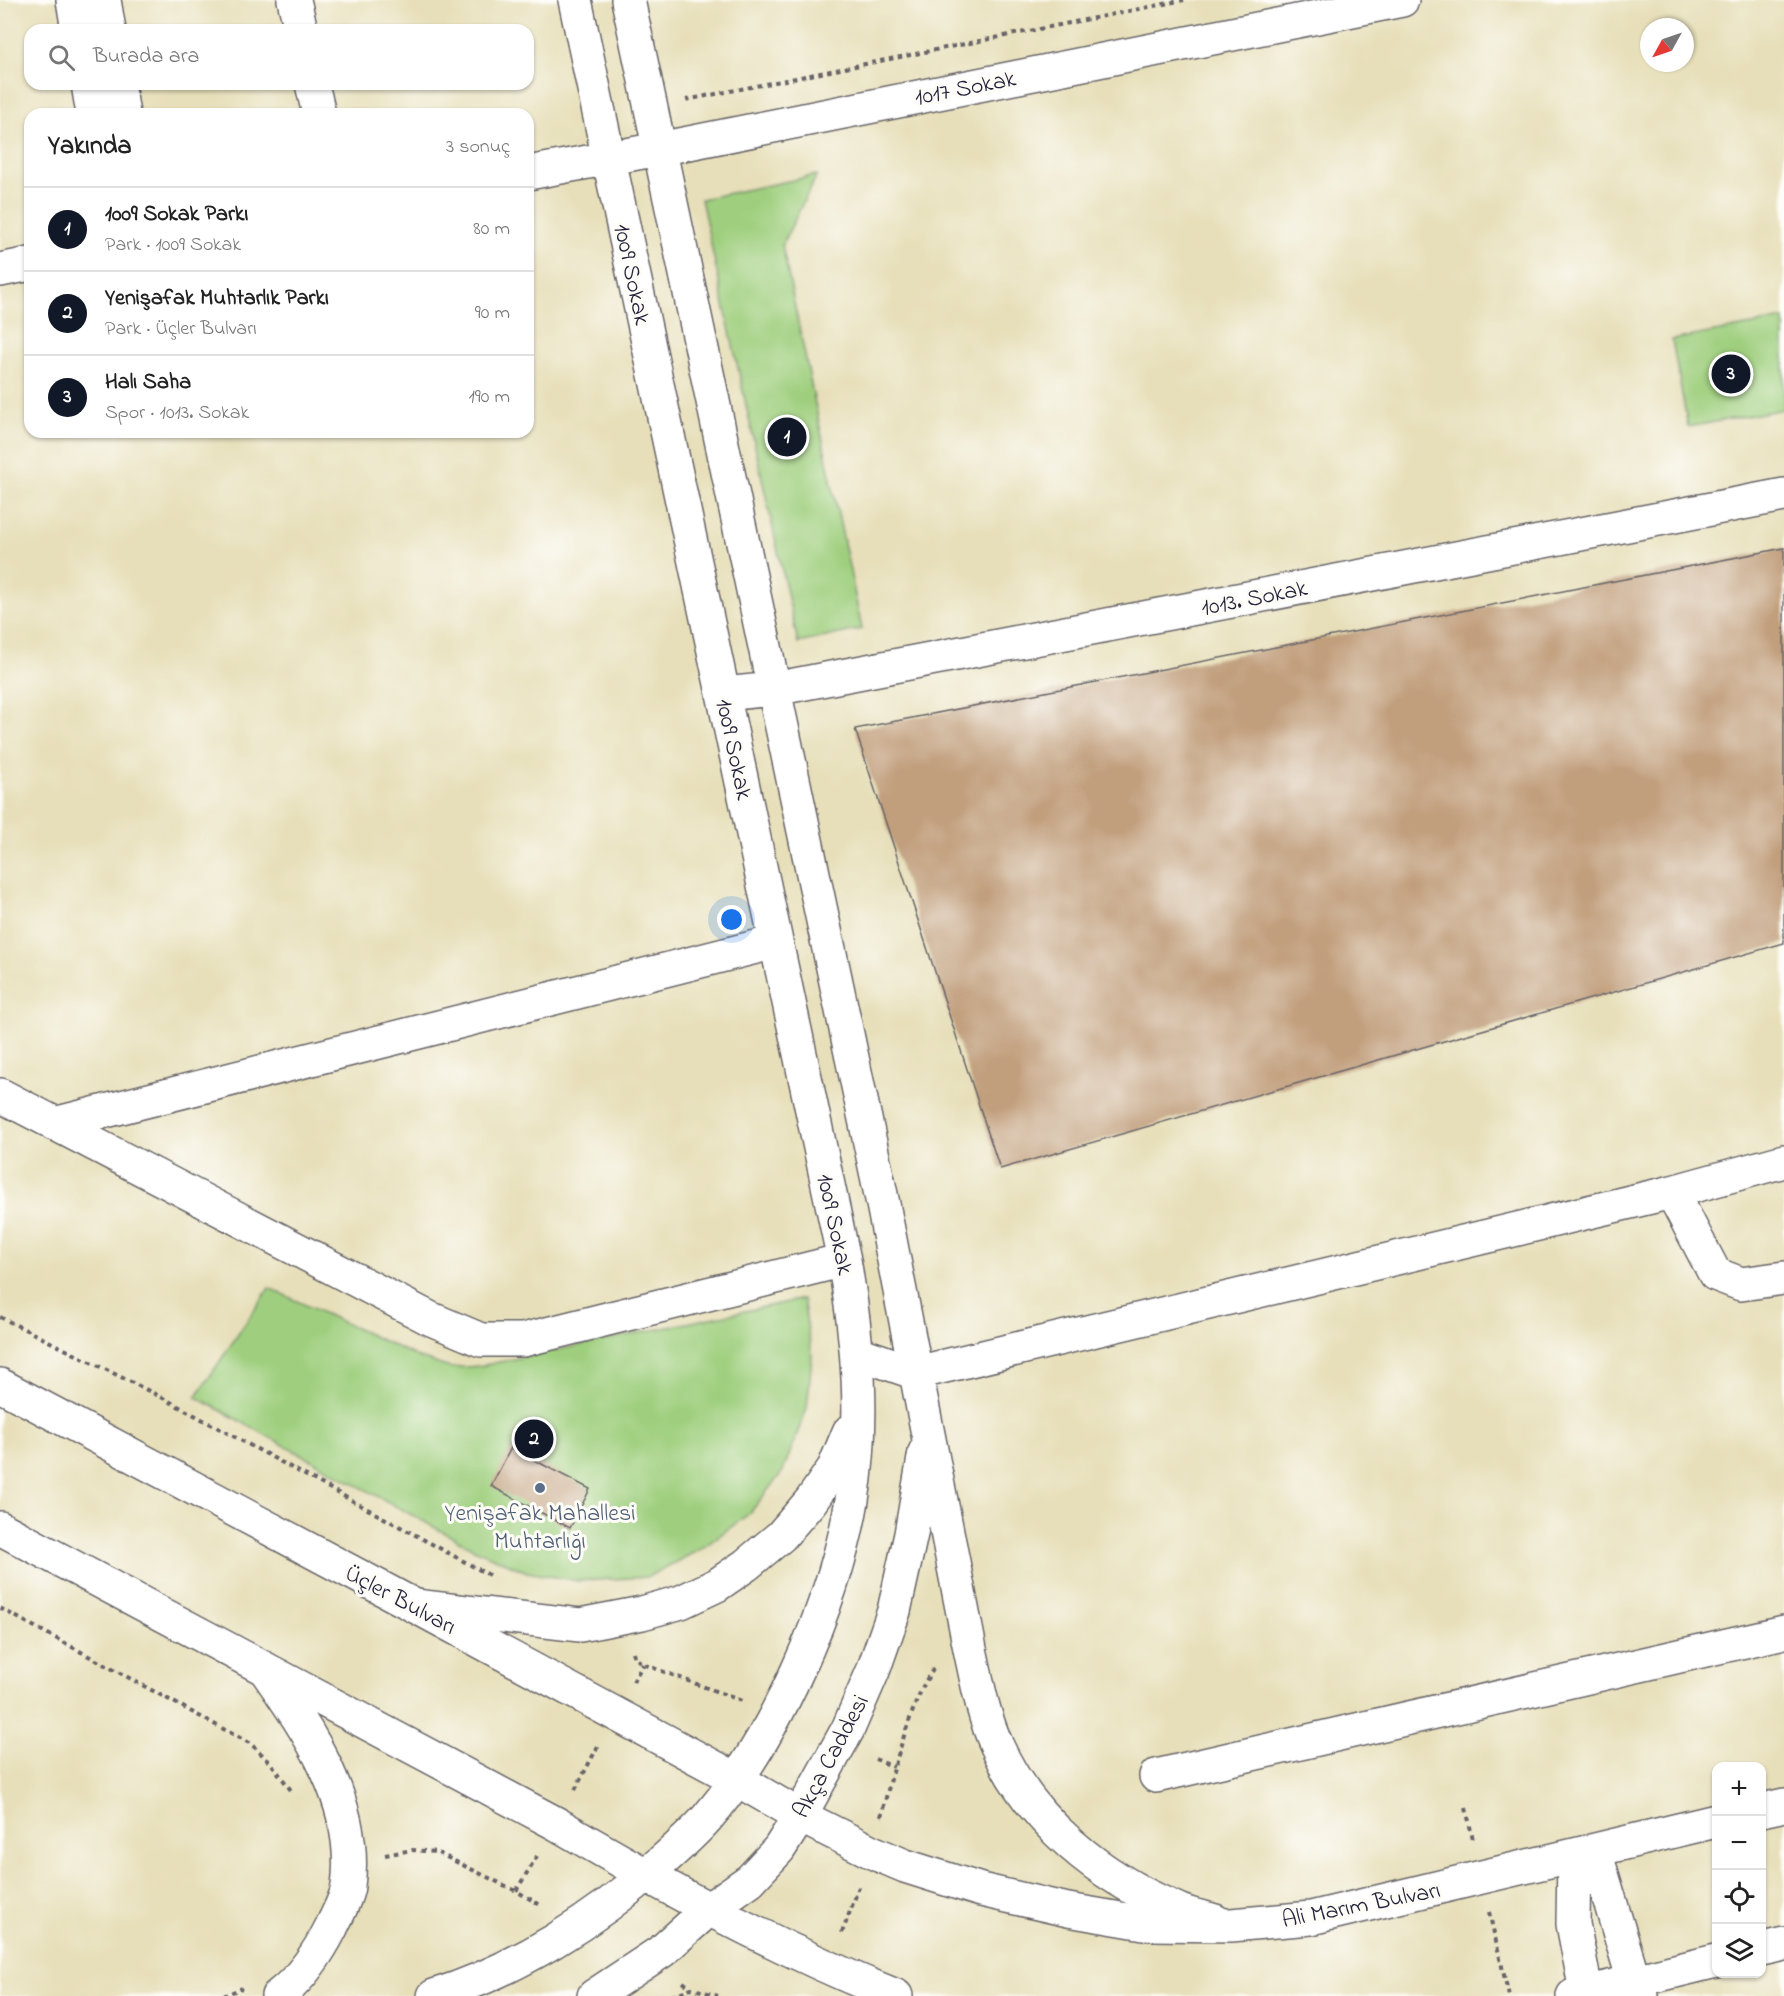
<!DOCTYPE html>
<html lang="tr">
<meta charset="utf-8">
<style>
body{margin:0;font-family:"Indie Flower",sans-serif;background:#f6f6f6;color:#222}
.controls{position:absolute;right:18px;bottom:18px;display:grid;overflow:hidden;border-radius:12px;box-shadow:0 2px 4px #0004}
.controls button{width:54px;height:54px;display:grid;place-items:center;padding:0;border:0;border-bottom:2px solid #e0e0e0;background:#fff;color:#222;font:30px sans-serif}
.compass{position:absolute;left:1640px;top:18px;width:54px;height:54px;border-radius:50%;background:#fff;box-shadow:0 2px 4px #0004;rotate:230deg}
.you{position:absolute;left:732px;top:920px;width:21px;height:21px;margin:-15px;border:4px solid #fff;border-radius:50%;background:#1a73e8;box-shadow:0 0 0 9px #1a73e833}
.badge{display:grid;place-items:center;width:39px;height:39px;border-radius:50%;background:#111827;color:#fff;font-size:20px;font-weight:700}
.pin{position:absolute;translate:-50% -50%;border:3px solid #fff;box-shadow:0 2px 6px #0006}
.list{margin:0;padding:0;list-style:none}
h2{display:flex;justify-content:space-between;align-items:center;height:78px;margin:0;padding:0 24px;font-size:26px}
h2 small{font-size:20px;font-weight:400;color:#767676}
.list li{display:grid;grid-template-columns:39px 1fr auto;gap:18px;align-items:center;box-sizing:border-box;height:84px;padding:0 24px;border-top:2px solid #e0e0e0}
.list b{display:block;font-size:22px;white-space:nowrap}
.list p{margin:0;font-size:20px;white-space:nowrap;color:#767676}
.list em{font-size:20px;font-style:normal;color:#767676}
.icon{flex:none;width:33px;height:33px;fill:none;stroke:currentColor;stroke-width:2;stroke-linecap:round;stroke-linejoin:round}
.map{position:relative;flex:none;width:1784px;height:1996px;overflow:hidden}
.search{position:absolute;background:#fff;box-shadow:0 2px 4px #0004;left:24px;top:24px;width:510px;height:66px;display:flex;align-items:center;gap:15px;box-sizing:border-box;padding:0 21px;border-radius:18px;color:#767676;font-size:22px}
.panel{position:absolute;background:#fff;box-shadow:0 2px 4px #0004;left:24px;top:108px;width:510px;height:330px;border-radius:18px}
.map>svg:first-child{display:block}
.green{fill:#9fcf7e;stroke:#60785c;stroke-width:1.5}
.building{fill:#c19f7d}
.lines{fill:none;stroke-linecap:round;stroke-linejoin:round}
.minor-casing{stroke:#676467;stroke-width:36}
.major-casing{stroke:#676467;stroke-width:36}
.path{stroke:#676467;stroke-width:4;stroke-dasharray:4.5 4.5;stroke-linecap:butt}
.minor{stroke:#fff;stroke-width:33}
.major{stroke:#fff;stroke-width:33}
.service-dot{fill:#5c6f8a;stroke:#fdfcf7;stroke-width:2}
.labels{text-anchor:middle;stroke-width:6;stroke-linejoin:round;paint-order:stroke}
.street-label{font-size:24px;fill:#22223b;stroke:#fdfcf7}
.service-label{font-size:24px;fill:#4e5e75;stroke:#fdfcf7}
</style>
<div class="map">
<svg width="1784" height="1996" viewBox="0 0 1784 1996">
<rect width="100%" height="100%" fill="#fdfcf7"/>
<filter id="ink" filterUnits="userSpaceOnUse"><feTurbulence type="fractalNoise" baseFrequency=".0167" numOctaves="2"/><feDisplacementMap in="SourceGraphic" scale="12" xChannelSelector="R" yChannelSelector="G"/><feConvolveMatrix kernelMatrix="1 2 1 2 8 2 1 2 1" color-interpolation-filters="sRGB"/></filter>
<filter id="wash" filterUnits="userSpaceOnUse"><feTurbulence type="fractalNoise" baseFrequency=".008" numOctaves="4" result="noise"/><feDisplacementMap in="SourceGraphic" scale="24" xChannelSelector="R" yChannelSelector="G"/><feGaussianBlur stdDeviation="1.35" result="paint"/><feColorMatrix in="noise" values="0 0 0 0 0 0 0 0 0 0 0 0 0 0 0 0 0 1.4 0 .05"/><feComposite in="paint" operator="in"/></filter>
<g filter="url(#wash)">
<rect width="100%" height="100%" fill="#e7dfb9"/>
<path class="green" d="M 817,175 L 782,245 L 862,629 L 798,643 L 701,199 Z
M 1784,319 L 1784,409 L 1688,427 L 1672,340 Z
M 269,1288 L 420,1358 L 450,1368 L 480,1366 L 803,1299 L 812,1356 L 807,1408 L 783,1471 L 750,1513 L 701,1549 L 647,1577 L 578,1581 L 527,1572 L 474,1549 L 196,1397 Z"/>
<g id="blocks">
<path class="building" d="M 1784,548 L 1784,943 L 1000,1169 L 855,729 Z
M 511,1448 L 590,1489 L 570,1528 L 491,1486 Z"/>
</g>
</g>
<g filter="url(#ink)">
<use href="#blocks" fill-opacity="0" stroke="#676467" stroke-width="1.5"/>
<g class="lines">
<defs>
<path id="minor" d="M 73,0 L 78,30
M 104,0 L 109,30
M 294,0 L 301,30
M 628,0 L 883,1204 L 970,1649 C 977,1681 983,1716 997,1746 C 1031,1822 1100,1877 1176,1909 C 1188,1915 1202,1917 1215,1921
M 88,84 L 93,114
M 118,84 L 123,114
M 312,84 L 319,114
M 528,173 L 659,149 L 1402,0
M 0,270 L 30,264
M 723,694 L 774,689 L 1784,495
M 0,1095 L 429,1318 L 481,1340 L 523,1340 L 844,1260
M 54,1124 L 776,942
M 1672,1192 L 1715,1274 L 1741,1284 L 1784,1278
M 858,1353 L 916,1373 L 1672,1192 L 1784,1161
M 415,1606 L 580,1625 L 642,1613 L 681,1602 L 717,1585 L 746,1565 L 781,1536 L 811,1501 L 834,1468 L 849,1432
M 265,1669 C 309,1732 359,1804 348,1886 C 346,1900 337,1915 331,1928 C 319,1952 300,1980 278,1996
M 1156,1776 L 1784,1632
M 1595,1851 L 1634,1981 L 1642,1996
M 1574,1856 L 1573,1924 L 1587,1996
M 434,1996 C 517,1970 595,1920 660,1863 C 676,1849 693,1834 707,1818 C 775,1739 835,1603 852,1500 C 865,1420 858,1339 844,1260 L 575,0
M 594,1996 L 662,1951 L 709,1909 L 750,1880 L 779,1849 L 800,1816 L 848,1729 L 873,1671 L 894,1611 L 911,1534 L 925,1452"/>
<path id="major" d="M 0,1385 L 415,1606 L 738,1780 L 800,1816 L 872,1852 L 905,1866 L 981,1890 L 1068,1910 L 1150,1924 L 1231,1925 L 1311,1918 L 1716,1821
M 0,1528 L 557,1824 C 666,1888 778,1949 896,1996
M 1762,1810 L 1784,1805
M 1762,1949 L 1784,1944
M 1573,1996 L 1716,1961"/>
</defs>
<use href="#minor" class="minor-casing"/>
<use href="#major" class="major-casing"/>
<path class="path" d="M 686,100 L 1184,0
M 0,1317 L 163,1398 L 489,1575
M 0,1608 L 251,1744 L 271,1763 L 293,1793
M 633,1652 L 634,1657 L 643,1664 L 742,1701
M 633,1682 L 643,1664
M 875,1759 L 894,1767
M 575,1790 L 598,1746
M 1466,1808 L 1473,1840
M 881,1817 C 888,1788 916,1683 936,1667
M 385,1855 L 412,1850 L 436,1852 L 516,1891
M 537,1856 L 516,1891 L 542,1906
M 1489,1912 L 1509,1996
M 842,1933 L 859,1887
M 683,1982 L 691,1988
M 223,1996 L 242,1988
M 672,1996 L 691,1988 L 718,1996"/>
<use href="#minor" class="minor"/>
<use href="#major" class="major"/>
</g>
</g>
<circle class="service-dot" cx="540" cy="1488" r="6"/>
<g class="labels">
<g class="street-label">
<text transform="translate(965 87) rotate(-11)" y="8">1017 Sokak</text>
<text transform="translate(633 274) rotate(78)" y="8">1009 Sokak</text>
<text transform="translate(1254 597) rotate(-11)" y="8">1013. Sokak</text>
<text transform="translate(735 749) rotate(78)" y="8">1009 Sokak</text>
<text transform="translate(836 1224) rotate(78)" y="8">1009 Sokak</text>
<text transform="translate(401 1599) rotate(28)" y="8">Üçler Bulvarı</text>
<text transform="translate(830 1756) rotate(-62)" y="8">Akça Caddesi</text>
<text transform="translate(1361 1904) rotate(-11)" y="8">Ali Marım Bulvarı</text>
</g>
<g class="service-label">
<text x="540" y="1520">Yenişafak Mahallesi<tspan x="540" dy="28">Muhtarlığı</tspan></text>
</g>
</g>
</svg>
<div class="controls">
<button>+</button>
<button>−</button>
<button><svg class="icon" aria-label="locate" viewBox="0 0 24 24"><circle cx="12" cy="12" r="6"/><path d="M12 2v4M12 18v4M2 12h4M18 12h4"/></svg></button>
<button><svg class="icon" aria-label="layers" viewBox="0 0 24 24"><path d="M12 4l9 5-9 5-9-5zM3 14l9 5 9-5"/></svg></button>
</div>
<svg class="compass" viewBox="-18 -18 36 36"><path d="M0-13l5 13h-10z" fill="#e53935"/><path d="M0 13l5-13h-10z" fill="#767676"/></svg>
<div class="you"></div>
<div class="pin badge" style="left:787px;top:437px">1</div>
<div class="pin badge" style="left:534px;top:1439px">2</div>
<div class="pin badge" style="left:1731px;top:374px">3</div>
<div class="search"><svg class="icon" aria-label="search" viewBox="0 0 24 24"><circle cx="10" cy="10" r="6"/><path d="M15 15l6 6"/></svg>Burada ara</div>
<section class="panel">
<h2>Yakında<small>3 sonuç</small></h2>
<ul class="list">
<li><span class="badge">1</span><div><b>1009 Sokak Parkı</b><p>Park · 1009 Sokak</p></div><em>80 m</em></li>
<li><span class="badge">2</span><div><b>Yenişafak Muhtarlık Parkı</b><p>Park · Üçler Bulvarı</p></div><em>90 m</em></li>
<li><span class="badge">3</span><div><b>Halı Saha</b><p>Spor · 1013. Sokak</p></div><em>190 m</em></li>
</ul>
</section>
</div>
